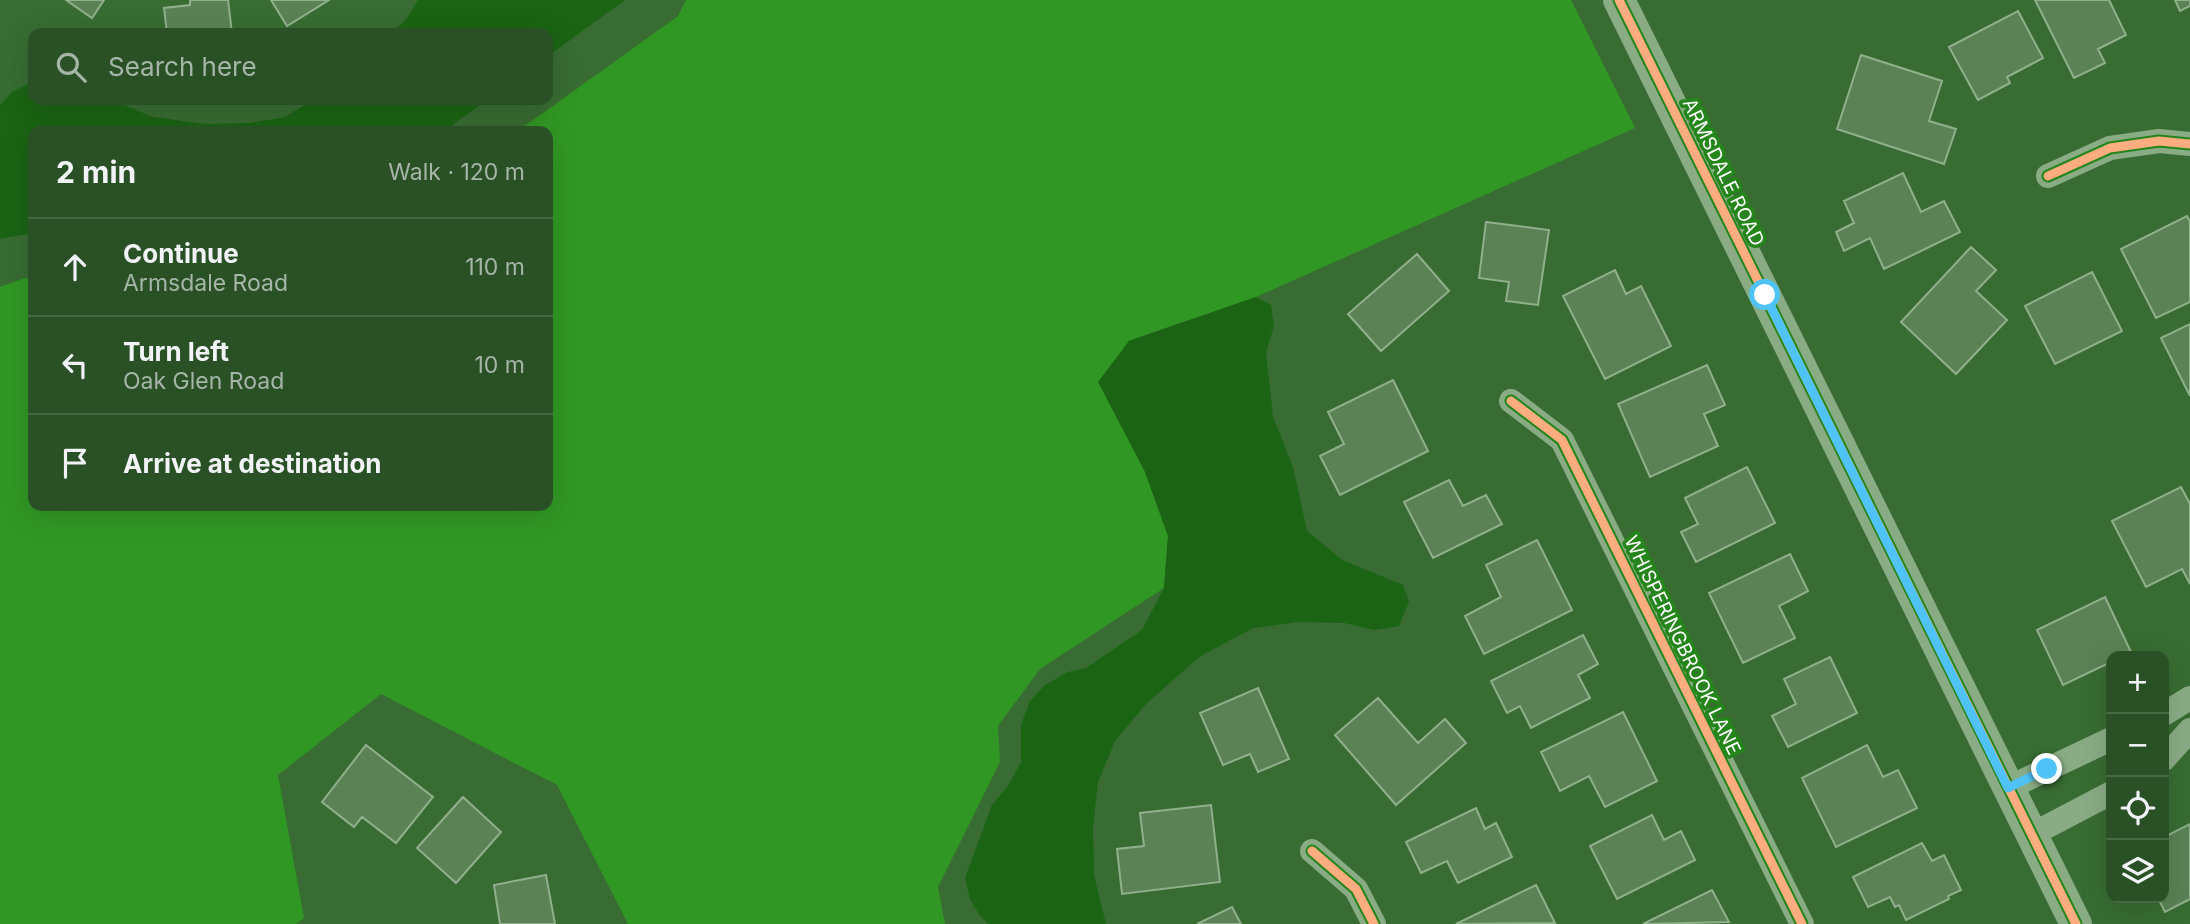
<!DOCTYPE html>
<meta charset="utf-8">
<style>
body{margin:0;font-family:Inter,sans-serif;background:#32572e;color:#f1f3f6}
.controls{position:absolute;right:21px;bottom:21px;display:grid;overflow:hidden;border-radius:14px;box-shadow:0 7px 28px #0002}
.controls button{width:63px;height:63px;display:grid;place-items:center;padding:0;border:0;border-bottom:2px solid #466843;background:#2a5126;color:#f1f3f6;font:35px sans-serif}
.stop{position:absolute;width:21px;height:21px;margin:-16px;border:5px solid #4fc3f7;border-radius:50%;background:#fff}
.stop.end{background:#4fc3f7;border-color:#fff;box-shadow:0 2px 7px #0008}
.list{margin:0;padding:0;list-style:none}
h2{display:flex;justify-content:space-between;align-items:center;height:91px;margin:0;padding:0 28px;font-size:30px}
h2 small{font-size:23px;font-weight:400;color:#a5b5a7}
.list li{display:grid;grid-template-columns:46px 1fr auto;gap:21px;align-items:center;box-sizing:border-box;height:98px;padding:0 28px;border-top:2px solid #466843}
.list b{display:block;font-size:26px;white-space:nowrap}
.list p{margin:0;font-size:23px;white-space:nowrap;color:#a5b5a7}
.list em{font-size:23px;font-style:normal;color:#a5b5a7}
.icon{flex:none;width:38px;height:38px;fill:none;stroke:currentColor;stroke-width:2;stroke-linecap:round;stroke-linejoin:round}
.map{position:relative;flex:none;width:2190px;height:924px;overflow:hidden}
.search{position:absolute;background:#2a5126;box-shadow:0 7px 28px #0002;left:28px;top:28px;width:525px;height:77px;display:flex;align-items:center;gap:18px;box-sizing:border-box;padding:0 24px;border-radius:14px;color:#a5b5a7;font-size:26px}
.panel{position:absolute;background:#2a5126;box-shadow:0 7px 28px #0002;left:28px;top:126px;width:525px;height:385px;border-radius:14px}
.map>svg:first-child{display:block}
.green{fill:#319724}
.water{fill:#1b6414}
.building{fill:#5a8255;stroke:#90b08c;stroke-width:2}
.lines{fill:none;stroke-linecap:round;stroke-linejoin:round}
.minor{stroke:#89ac85;stroke-width:24}
.tertiary{stroke:#89ac85;stroke-width:32}
.cycleway-casing{stroke:#24851a;stroke-width:13}
.cycleway{stroke:#ffac80;stroke-width:9}
.route{stroke:#4fc3f7;stroke-width:9}
.labels{text-anchor:middle;stroke-width:7;stroke-linejoin:round;paint-order:stroke}
.street-label{font-size:19px;fill:#fff;stroke:#24851a}
</style>
<div class="map">
<svg width="2190" height="924" viewBox="0 0 2190 924">
<rect width="100%" height="100%" fill="#386c32"/>
<path class="green" d="M 686,0 L 1571,0 L 1635,128 L 1256,297 L 1128,341 L 1145,472 L 1168,536 L 1164,588 L 1040,669 L 998,726 L 1000,762 L 938,887 L 945,924 L 628,924 L 557,785 L 381,694 L 278,775 L 304,918 L 296,924 L 0,924 L 0,287 L 25,278 L 33,280 L 33,506 L 548,506 L 548,131 L 518,131 L 678,16 Z"/>
<path class="water" d="M 418,0 L 625,0 L 548,56 L 548,33 L 392,33 L 407,18 Z
M 33,81 L 33,100 L 112,100 L 153,117 L 206,124 L 249,123 L 285,117 L 313,100 L 487,100 L 444,131 L 33,131 L 33,233 L 0,239 L 0,105 L 12,92 Z
M 1256,297 L 1271,305 L 1274,326 L 1266,352 L 1273,417 L 1293,467 L 1307,531 L 1342,560 L 1403,585 L 1409,601 L 1399,626 L 1374,630 L 1344,623 L 1299,622 L 1253,628 L 1199,657 L 1146,704 L 1115,741 L 1098,782 L 1093,827 L 1094,875 L 1106,924 L 989,924 L 980,916 L 970,899 L 965,878 L 992,805 L 1008,786 L 1021,762 L 1021,725 L 1030,701 L 1045,685 L 1068,672 L 1086,668 L 1142,630 L 1164,588 L 1168,536 L 1145,472 L 1098,382 L 1129,341 Z"/>
<path class="building" d="M 66,0 L 104,0 L 92,18 Z
M 190,0 L 228,0 L 232,33 L 167,33 L 164,8 L 190,5 Z
M 271,0 L 329,0 L 287,26 Z
M 2035,0 L 2109,0 L 2126,35 L 2098,49 L 2105,63 L 2074,78 Z
M 2175,0 L 2190,0 L 2190,6 L 2180,11 Z
M 2018,11 L 2043,58 L 2007,77 L 2010,83 L 1978,100 L 1949,47 Z
M 1861,55 L 1942,81 L 1929,121 L 1956,129 L 1944,164 L 1837,129 Z
M 1903,173 L 1921,212 L 1944,201 L 1960,232 L 1884,269 L 1870,238 L 1844,251 L 1836,232 L 1854,223 L 1844,201 Z
M 2187,216 L 2190,222 L 2190,302 L 2156,318 L 2121,249 Z
M 1486,222 L 1549,230 L 1538,305 L 1506,301 L 1509,282 L 1479,278 Z
M 1971,247 L 1996,270 L 1976,291 L 2007,320 L 1956,374 L 1901,322 Z
M 1417,254 L 1449,291 L 1381,351 L 1348,314 Z
M 1615,270 L 1626,294 L 1641,286 L 1671,346 L 1605,379 L 1563,296 Z
M 2092,272 L 2122,331 L 2055,364 L 2025,306 Z
M 2190,324 L 2190,396 L 2161,338 Z
M 1707,365 L 1725,405 L 1704,414 L 1718,446 L 1650,477 L 1618,404 Z
M 1393,380 L 1428,451 L 1340,495 L 1320,456 L 1344,444 L 1328,412 Z
M 1747,467 L 1775,523 L 1696,562 L 1681,532 L 1698,524 L 1685,498 Z
M 1449,480 L 1463,506 L 1486,495 L 1502,524 L 1433,558 L 1404,502 Z
M 2181,487 L 2190,504 L 2190,584 L 2182,569 L 2146,587 L 2112,521 Z
M 1537,540 L 1572,610 L 1484,654 L 1465,616 L 1501,597 L 1486,565 Z
M 1790,554 L 1808,591 L 1779,606 L 1795,638 L 1743,663 L 1709,593 Z
M 2105,597 L 2131,652 L 2122,656 L 2111,656 L 2111,662 L 2063,685 L 2037,630 Z
M 1583,635 L 1598,664 L 1578,675 L 1590,698 L 1531,728 L 1520,706 L 1507,713 L 1491,681 Z
M 1830,657 L 1857,713 L 1788,747 L 1772,716 L 1796,704 L 1784,679 Z
M 1258,688 L 1289,759 L 1258,772 L 1250,754 L 1223,765 L 1200,713 Z
M 1378,698 L 1418,743 L 1445,719 L 1466,743 L 1396,805 L 1335,735 Z
M 1623,712 L 1657,781 L 1605,807 L 1589,776 L 1560,791 L 1541,752 Z
M 366,745 L 433,797 L 396,843 L 362,817 L 354,827 L 322,802 Z
M 1867,745 L 1883,777 L 1898,770 L 1917,808 L 1836,847 L 1802,778 Z
M 463,797 L 501,832 L 456,883 L 417,848 Z
M 1211,805 L 1220,882 L 1122,894 L 1117,849 L 1144,846 L 1140,813 Z
M 1476,808 L 1485,829 L 1496,823 L 1512,857 L 1458,883 L 1447,861 L 1421,873 L 1406,842 Z
M 1652,815 L 1664,840 L 1681,831 L 1695,860 L 1617,899 L 1590,846 Z
M 2190,824 L 2190,899 L 2165,912 L 2158,898 L 2164,898 L 2164,837 Z
M 1922,843 L 1932,861 L 1944,855 L 1961,890 L 1948,896 L 1949,899 L 1906,920 L 1899,905 L 1895,907 L 1890,897 L 1868,907 L 1853,877 Z
M 546,875 L 555,924 L 500,924 L 494,885 Z
M 1536,885 L 1555,923 L 1456,924 Z
M 1712,890 L 1729,922 L 1643,924 Z
M 1232,907 L 1241,924 L 1197,924 Z"/>
<g class="lines">
<path class="minor" d="M 2048,176 L 2110,148 L 2159,141 L 2190,144
M 1511,401 L 1562,440 L 1802,924
M 2164,714 L 2190,698
M 2164,759 L 2190,730
M 2008,788 L 2111,739
M 2031,835 L 2111,793
M 1312,851 L 1356,889 L 1374,924"/>
<path class="tertiary" d="M 1619,0 L 2076,924"/>
<defs>
<path id="cycleway" d="M 1619,0 L 2076,924
M 2048,176 L 2110,148 L 2159,141 L 2190,144
M 1511,401 L 1562,440 L 1802,924
M 1312,851 L 1356,889 L 1374,924"/>
</defs>
<use href="#cycleway" class="cycleway-casing"/>
<use href="#cycleway" class="cycleway"/>
</g>
<g class="lines">
<path class="route" d="M 1765,295 L 2008,788 L 2047,769"/>
</g>
<g class="labels">
<g class="street-label">
<text transform="translate(1724 172) rotate(64)" y="7">ARMSDALE ROAD</text>
<text transform="translate(1683 645) rotate(64)" y="7">WHISPERINGBROOK LANE</text>
</g>
</g>
</svg>
<div class="controls">
<button>+</button>
<button>−</button>
<button><svg class="icon" aria-label="locate" viewBox="0 0 24 24"><circle cx="12" cy="12" r="6"/><path d="M12 2v4M12 18v4M2 12h4M18 12h4"/></svg></button>
<button><svg class="icon" aria-label="layers" viewBox="0 0 24 24"><path d="M12 4l9 5-9 5-9-5zM3 14l9 5 9-5"/></svg></button>
</div>
<div class="stop" style="left:1765px;top:295px"></div>
<div class="stop end" style="left:2047px;top:769px"></div>
<div class="search"><svg class="icon" aria-label="search" viewBox="0 0 24 24"><circle cx="10" cy="10" r="6"/><path d="M15 15l6 6"/></svg>Search here</div>
<section class="panel">
<h2>2 min<small>Walk · 120 m</small></h2>
<ul class="list">
<li><svg class="icon" aria-label="ahead" viewBox="0 0 24 24"><path d="M12 20V5M6 11l6-6 6 6"/></svg><div><b>Continue</b><p>Armsdale Road</p></div><em>110 m</em></li>
<li><svg class="icon" aria-label="left" viewBox="0 0 24 24"><path d="M17 20v-9H6M10 6l-5 5 5 5"/></svg><div><b>Turn left</b><p>Oak Glen Road</p></div><em>10 m</em></li>
<li><svg class="icon" aria-label="arrive" viewBox="0 0 24 24"><path d="M6 21V4h12l-3 4 3 4H6"/></svg><div><b>Arrive at destination</b></div></li>
</ul>
</section>
</div>
